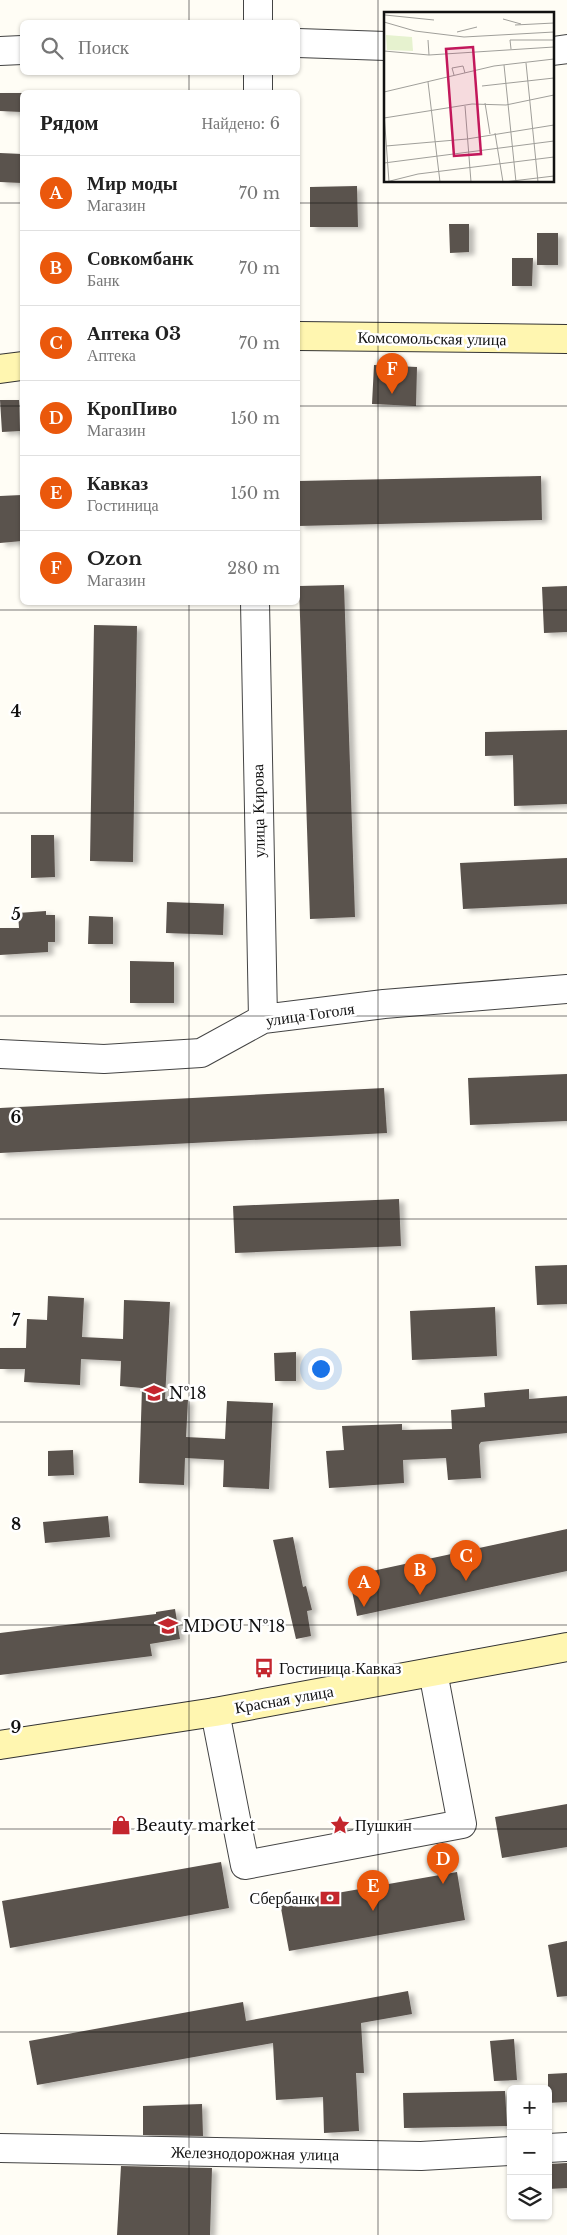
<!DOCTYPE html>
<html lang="ru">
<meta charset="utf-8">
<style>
body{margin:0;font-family:"Libre Baskerville",serif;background:#f2f2f2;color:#222}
.controls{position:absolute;right:15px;bottom:15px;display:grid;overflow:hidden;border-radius:8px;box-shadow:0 1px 4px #0004}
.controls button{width:45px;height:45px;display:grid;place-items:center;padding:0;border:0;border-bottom:1px solid #e0e0e0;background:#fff;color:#222;font:25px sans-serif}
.you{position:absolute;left:320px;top:1368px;width:18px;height:18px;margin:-12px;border:4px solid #fff;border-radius:50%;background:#1a73e8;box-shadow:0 0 0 8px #1a73e833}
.badge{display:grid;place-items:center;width:32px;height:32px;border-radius:50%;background:#ea580c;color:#fff;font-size:16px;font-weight:700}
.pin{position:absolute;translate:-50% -41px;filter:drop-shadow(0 1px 2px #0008)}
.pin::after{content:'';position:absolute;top:26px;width:18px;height:15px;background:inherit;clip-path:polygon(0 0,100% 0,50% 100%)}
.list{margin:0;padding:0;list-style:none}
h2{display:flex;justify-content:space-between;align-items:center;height:65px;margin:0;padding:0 20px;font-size:21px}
h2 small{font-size:16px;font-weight:400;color:#767676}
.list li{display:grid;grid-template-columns:32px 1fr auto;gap:15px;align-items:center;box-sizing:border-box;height:75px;padding:0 20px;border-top:1px solid #e0e0e0}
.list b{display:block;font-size:19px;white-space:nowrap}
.list p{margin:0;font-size:16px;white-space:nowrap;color:#767676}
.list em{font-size:16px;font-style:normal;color:#767676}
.icon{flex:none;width:28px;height:28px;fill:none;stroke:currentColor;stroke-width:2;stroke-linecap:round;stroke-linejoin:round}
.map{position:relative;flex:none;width:567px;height:2235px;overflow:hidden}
.search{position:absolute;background:#fff;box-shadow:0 1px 4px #0004;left:20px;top:20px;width:280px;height:55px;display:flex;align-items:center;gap:12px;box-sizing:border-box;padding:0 18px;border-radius:8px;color:#767676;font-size:19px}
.panel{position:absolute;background:#fff;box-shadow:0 1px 4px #0004;left:20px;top:90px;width:280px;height:515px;border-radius:8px}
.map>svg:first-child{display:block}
.building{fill:#5a524d;filter:url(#shadow)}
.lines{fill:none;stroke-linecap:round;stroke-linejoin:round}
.minor-casing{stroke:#444;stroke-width:30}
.secondary-casing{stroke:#333;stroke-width:30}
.minor{stroke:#fff;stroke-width:28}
.secondary{stroke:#fff6b0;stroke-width:28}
.grid{fill:none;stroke:#111;stroke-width:1;stroke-opacity:0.55}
.labels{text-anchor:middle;stroke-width:5;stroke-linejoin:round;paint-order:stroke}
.street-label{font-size:16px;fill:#111;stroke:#fff}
.poi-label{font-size:16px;fill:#111;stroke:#fff;text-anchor:start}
.inset-road{fill:none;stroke:#a09f9a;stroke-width:1}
.view{fill:#c2185b;fill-opacity:0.15;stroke:#c2185b;stroke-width:2.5}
.inset-edge{fill:none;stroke:#111;stroke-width:2.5}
.grid-label{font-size:16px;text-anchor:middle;font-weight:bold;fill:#111;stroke:#fff;stroke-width:5;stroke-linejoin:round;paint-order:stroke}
</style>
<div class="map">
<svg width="567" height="2235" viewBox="0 0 567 2235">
<defs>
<filter id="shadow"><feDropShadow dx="5.5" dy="3" stdDeviation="2.5" flood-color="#0004"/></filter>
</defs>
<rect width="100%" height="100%" fill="#fffdf5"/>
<path class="building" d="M 0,93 L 22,93 L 22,112 L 0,111 Z
M 0,153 L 22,154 L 22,183 L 0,182 Z
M 357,186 L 358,227 L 310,227 L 310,187 Z
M 449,224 L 469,224 L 469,252 L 450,253 Z
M 537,233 L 558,233 L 558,265 L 537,265 Z
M 512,258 L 533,258 L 532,286 L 512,286 Z
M 374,365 L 417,367 L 416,406 L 372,404 Z
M 0,400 L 19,400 L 20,431 L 2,432 Z
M 541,476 L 542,520 L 298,526 L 298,481 Z
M 22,495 L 22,541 L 0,543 L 0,496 Z
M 344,585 L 355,917 L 310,919 L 299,586 Z
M 567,586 L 567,632 L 544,633 L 542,587 Z
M 94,625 L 137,626 L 133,862 L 90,861 Z
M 567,730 L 567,804 L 514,806 L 513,755 L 485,756 L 485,732 Z
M 31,835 L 54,835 L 55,877 L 31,878 Z
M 567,858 L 567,904 L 463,909 L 460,863 Z
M 167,902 L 224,904 L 223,935 L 166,933 Z
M 46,911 L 46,915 L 55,915 L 55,942 L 48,942 L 48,952 L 0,955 L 0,928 L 19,928 L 18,913 Z
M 89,916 L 113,917 L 113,944 L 88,944 Z
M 130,961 L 174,962 L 174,1003 L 130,1003 Z
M 567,1074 L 567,1121 L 470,1125 L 468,1078 Z
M 384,1088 L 387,1133 L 0,1153 L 0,1108 Z
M 399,1199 L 401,1246 L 235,1253 L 233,1206 Z
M 567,1265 L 567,1304 L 537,1305 L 535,1266 Z
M 48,1296 L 84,1298 L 82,1337 L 123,1339 L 124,1300 L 170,1302 L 165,1399 L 188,1400 L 186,1437 L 225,1439 L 227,1401 L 273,1403 L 269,1489 L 223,1487 L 224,1460 L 185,1458 L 184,1485 L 139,1483 L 142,1388 L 120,1386 L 121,1361 L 81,1359 L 80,1385 L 24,1382 L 25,1369 L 0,1369 L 0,1348 L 26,1348 L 27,1319 L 47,1320 Z
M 495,1307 L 497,1356 L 412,1360 L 410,1311 Z
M 296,1352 L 296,1381 L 275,1381 L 274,1353 Z
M 529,1389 L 529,1399 L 567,1396 L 567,1433 L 481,1442 L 479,1445 L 481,1478 L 448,1480 L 446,1458 L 403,1460 L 404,1483 L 329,1488 L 326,1451 L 344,1450 L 342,1426 L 402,1424 L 402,1430 L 452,1429 L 451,1410 L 485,1407 L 484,1393 Z
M 73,1450 L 74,1475 L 48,1476 L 48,1451 Z
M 108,1516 L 110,1537 L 45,1543 L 43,1522 Z
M 567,1529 L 567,1571 L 357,1616 L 349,1576 Z
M 293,1537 L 303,1587 L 306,1586 L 312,1610 L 307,1611 L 311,1636 L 296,1639 L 273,1540 Z
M 175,1609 L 180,1639 L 150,1644 L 152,1656 L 0,1675 L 0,1633 L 156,1614 L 156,1612 Z
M 567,1804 L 567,1847 L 502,1858 L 495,1817 Z
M 221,1862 L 229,1908 L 10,1948 L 2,1901 Z
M 457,1872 L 465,1920 L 289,1951 L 280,1903 Z
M 567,1941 L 567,1996 L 557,1997 L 548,1945 Z
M 408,1991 L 412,2014 L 361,2023 L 364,2073 L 356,2073 L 359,2131 L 324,2133 L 323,2097 L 276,2100 L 273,2043 L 37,2085 L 29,2041 L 243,2002 L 246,2021 Z
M 514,2039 L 517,2080 L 494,2081 L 490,2041 Z
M 567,2073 L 567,2102 L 548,2103 L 548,2074 Z
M 505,2091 L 507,2126 L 404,2128 L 403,2093 Z
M 202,2104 L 203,2136 L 143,2135 L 143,2106 Z
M 567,2163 L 567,2188 L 548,2189 L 548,2164 Z
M 121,2166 L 212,2168 L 210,2235 L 117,2235 Z"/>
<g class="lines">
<defs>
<path id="minor" d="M 258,0 L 258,22
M 298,43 L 386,46
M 0,51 L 22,50
M 553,51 L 567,49
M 258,92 L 258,72
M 255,602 L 263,1019
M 0,1054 L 104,1059 L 201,1053 L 263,1019 L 384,1004 L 567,989
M 215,1712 L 245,1865 L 462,1824 L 433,1672
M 0,2148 L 421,2156 L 511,2151
M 548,2148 L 567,2147"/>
<path id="secondary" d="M 298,336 L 567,339
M 0,369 L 22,366
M 0,1745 L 215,1712 L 567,1647"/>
</defs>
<use href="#minor" class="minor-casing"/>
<use href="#secondary" class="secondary-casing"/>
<use href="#minor" class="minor"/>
<use href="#secondary" class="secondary"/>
</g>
<path class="grid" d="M 189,0 L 189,22M 378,0 L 378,2235M 189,72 L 189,92M 0,203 L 22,203M 298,203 L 567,203M 0,406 L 22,406M 298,406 L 567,406M 189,602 L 189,2235M 0,610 L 567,610M 0,813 L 567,813M 0,1016 L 567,1016M 0,1219 L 567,1219M 0,1422 L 567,1422M 0,1625 L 567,1625M 0,1829 L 567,1829M 0,2032 L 567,2032"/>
<defs>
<symbol id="school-bare" viewBox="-9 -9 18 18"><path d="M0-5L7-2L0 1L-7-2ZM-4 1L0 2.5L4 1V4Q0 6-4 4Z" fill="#c4262e" stroke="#fff" stroke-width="2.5" paint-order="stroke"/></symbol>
<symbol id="bus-bare" viewBox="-9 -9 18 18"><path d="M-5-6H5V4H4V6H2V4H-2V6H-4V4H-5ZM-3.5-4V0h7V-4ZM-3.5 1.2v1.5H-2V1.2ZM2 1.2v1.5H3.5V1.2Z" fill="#c4262e" stroke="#fff" stroke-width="2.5" paint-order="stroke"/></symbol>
<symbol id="shop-bare" viewBox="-9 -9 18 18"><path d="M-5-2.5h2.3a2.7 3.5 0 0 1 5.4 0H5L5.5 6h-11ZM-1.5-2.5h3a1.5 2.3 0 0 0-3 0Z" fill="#c4262e" stroke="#fff" stroke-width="2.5" paint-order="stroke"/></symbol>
<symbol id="sight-bare" viewBox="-9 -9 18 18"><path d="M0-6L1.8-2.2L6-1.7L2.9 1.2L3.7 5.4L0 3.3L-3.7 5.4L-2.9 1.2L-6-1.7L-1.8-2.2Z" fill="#c4262e" stroke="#fff" stroke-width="2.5" paint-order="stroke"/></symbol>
<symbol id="bank-bare" viewBox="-9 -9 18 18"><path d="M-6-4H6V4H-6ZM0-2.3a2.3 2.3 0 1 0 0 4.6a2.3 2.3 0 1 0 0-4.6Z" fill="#c4262e" stroke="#fff" stroke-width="2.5" paint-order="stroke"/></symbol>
</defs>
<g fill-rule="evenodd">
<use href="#school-bare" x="140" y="1379" width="28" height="28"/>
<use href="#school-bare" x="154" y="1612" width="28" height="28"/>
<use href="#bus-bare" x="250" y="1654" width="28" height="28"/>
<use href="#shop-bare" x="107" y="1811" width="28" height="28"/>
<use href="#sight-bare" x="326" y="1811" width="28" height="28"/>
<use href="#bank-bare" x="316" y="1884" width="28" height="28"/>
</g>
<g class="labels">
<g class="street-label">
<text transform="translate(432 338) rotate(1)" y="6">Комсомольская улица</text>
<text transform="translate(258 811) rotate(-91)" y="6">улица Кирова</text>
<text transform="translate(310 1014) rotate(-8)" y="6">улица Гоголя</text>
<text transform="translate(284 1699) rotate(-10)" y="6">Красная улица</text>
<text transform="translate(255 2153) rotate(1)" y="6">Железнодорожная улица</text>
</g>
<g class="poi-label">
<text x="169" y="1399">№18</text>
<text x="183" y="1632">MDOU №18</text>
<text x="279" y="1674">Гостиница Кавказ</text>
<text x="136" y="1831">Beauty market</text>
<text x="355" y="1831">Пушкин</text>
<text x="315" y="1904" text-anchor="end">Сбербанк</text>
</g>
</g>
<g transform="translate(384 12)">
<rect width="170" height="170" fill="#fffdf5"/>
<path d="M 2,23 L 28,25 L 29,39 L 3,38 Z" fill="#e6f2cf"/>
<path class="inset-road" d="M 1,3 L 50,8M 119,7 L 137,12M 0,10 L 31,19 L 80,25 L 170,20M 131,13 L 170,11M 73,20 L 93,15M 44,28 L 45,43M 127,37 L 126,28 L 170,28M 0,39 L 45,43 L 170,35M 0,39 L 0,59M 142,51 L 154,170M 120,53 L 132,170M 70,63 L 68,56 L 79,54 L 81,61M 44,70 L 56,170M 98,74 L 170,66M 0,80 L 110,54 L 170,47M 101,91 L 106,122M 81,94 L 87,170M 0,101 L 5,170M 0,106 L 88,92 L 122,93 L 170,83M 111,121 L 119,170M 2,134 L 83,127 L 170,113M 0,151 L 170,129M 2,170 L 34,162 L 170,145M 120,170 L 170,164"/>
<path class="view" d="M 89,35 L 97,142 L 70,144 L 62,37 Z"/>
<rect width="170" height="170" class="inset-edge"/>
</g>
<g class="grid-label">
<text x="16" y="717">4</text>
<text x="16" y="920">5</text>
<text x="16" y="1123">6</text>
<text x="16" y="1326">7</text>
<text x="16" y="1530">8</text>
<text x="16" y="1733">9</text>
</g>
</svg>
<div class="controls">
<button>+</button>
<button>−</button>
<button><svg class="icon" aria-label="layers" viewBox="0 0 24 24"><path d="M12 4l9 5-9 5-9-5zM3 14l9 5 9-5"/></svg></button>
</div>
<div class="you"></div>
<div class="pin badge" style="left:364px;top:1607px">A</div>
<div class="pin badge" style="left:420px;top:1595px">B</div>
<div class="pin badge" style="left:466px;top:1581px">C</div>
<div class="pin badge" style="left:443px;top:1884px">D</div>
<div class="pin badge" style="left:373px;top:1911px">E</div>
<div class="pin badge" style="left:392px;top:394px">F</div>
<div class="search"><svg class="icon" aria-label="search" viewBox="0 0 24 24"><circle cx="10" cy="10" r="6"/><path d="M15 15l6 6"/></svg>Поиск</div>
<section class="panel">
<h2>Рядом<small>Найдено: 6</small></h2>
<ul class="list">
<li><span class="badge">A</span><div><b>Мир моды</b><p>Магазин</p></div><em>70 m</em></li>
<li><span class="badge">B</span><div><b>Совкомбанк</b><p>Банк</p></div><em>70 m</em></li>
<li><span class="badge">C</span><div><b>Аптека 03</b><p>Аптека</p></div><em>70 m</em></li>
<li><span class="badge">D</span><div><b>КропПиво</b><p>Магазин</p></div><em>150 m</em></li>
<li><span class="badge">E</span><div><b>Кавказ</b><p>Гостиница</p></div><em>150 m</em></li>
<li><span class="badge">F</span><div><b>Ozon</b><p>Магазин</p></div><em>280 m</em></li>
</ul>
</section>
</div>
